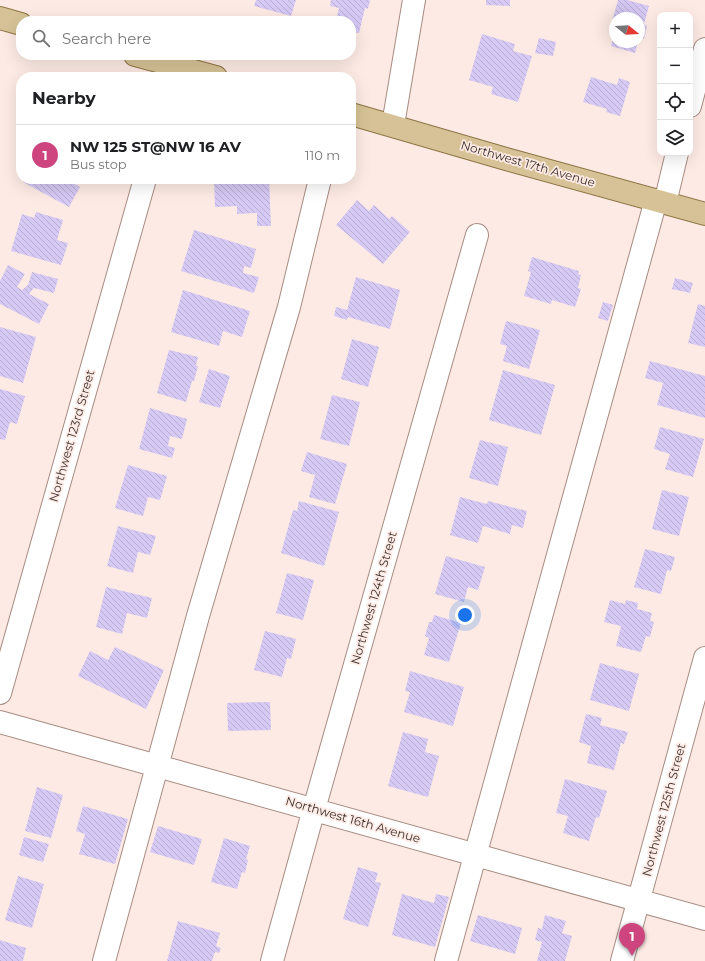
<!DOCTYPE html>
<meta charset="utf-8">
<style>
body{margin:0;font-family:Montserrat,sans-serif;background:#f6f6f6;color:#202124}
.controls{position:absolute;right:12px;top:12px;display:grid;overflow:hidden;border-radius:8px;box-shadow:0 4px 16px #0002}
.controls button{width:36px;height:36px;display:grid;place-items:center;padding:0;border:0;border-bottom:1px solid #e0e0e0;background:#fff;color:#202124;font:20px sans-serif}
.compass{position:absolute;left:609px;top:12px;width:36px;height:36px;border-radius:50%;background:#fff;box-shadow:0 4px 16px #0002;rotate:108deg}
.you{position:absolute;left:465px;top:615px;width:14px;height:14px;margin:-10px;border:3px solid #fff;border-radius:50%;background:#1a73e8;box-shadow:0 0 0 6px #1a73e833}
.badge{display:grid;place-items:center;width:26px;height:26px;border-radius:50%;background:#cd447e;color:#fff;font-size:13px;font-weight:700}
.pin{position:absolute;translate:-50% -33px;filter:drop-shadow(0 1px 2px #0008)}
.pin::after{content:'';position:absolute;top:21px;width:14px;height:12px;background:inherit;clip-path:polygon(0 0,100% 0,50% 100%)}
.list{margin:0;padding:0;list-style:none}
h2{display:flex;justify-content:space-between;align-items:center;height:52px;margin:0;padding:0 16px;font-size:17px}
h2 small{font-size:13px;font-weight:400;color:#757577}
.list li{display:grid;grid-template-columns:26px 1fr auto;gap:12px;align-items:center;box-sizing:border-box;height:60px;padding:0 16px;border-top:1px solid #e0e0e0}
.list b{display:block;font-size:15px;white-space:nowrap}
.list p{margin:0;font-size:13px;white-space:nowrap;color:#757577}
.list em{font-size:13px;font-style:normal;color:#757577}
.icon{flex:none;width:22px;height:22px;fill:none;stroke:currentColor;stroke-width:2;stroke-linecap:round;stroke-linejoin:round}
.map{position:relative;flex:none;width:705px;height:961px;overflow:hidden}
.search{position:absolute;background:#fff;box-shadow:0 4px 16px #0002;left:16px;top:16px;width:340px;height:44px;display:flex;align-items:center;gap:10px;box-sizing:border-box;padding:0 14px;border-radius:16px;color:#757577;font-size:15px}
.panel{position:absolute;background:#fff;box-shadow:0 4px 16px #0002;left:16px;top:72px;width:340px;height:112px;border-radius:16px}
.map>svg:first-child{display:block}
.building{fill:url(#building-back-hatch)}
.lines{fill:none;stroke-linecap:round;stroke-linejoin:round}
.minor-casing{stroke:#a78c82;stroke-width:24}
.major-casing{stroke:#8e7544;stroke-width:24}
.minor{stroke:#fff;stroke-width:22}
.major{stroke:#d6c296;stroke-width:22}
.labels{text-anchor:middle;stroke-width:3.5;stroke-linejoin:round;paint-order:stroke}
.street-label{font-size:12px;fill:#3c312d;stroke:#fdeae4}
</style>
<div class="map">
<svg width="705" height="961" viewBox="0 0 705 961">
<defs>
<pattern id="building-back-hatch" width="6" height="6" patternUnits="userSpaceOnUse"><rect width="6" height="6" fill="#d6c9f4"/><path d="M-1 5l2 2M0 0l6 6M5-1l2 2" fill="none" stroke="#b9add2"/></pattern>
</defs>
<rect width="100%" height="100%" fill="#fdeae4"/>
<path class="building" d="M 256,0 L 296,0 L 291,16 L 254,6 Z
M 331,0 L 370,0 L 368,9 L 365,8 L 359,33 L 351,32 L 351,21 L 336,21 L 339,8 L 330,6 Z
M 486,0 L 510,0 L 510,6 L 486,5 Z
M 618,0 L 627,0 L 649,6 L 644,24 L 647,26 L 644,39 L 639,38 L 639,18 L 615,18 L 615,22 L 612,21 Z
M 615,32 L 615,42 L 638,42 L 635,53 L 611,46 Z
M 482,34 L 515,44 L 513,51 L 532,56 L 518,102 L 491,94 L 493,87 L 469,80 Z
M 539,38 L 556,42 L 553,56 L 535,53 Z
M 591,77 L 617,85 L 619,78 L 630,82 L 620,116 L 606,112 L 607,109 L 583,102 Z
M 25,179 L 66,179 L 80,187 L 69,207 L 23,182 Z
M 214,179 L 269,179 L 271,226 L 257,226 L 257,213 L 237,214 L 237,206 L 215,207 Z
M 357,200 L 369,211 L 374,205 L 389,219 L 392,216 L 410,232 L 383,264 L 336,225 Z
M 36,212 L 63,220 L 57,240 L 68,243 L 61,265 L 11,251 L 22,214 L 34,218 Z
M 194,230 L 256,249 L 251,268 L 244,266 L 243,273 L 259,277 L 254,293 L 181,271 Z
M 532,257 L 579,271 L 578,274 L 581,275 L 578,288 L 581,289 L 575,307 L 552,300 L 551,304 L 524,296 L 531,272 L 528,271 Z
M 8,265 L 25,274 L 17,287 L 22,290 L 28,285 L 32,272 L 58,279 L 54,293 L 34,288 L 29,294 L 49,304 L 39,324 L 0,304 L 0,281 Z
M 356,277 L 400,290 L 390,329 L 348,317 L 347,320 L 334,316 L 336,307 L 347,310 Z
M 675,278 L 693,283 L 690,293 L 672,289 Z
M 183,290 L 250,311 L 242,337 L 223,331 L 219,346 L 171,332 Z
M 603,302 L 613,305 L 608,321 L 598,318 Z
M 698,304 L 705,306 L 705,347 L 688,343 Z
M 506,321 L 540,330 L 529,369 L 503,361 L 507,346 L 500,344 Z
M 0,327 L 36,337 L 23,383 L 0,376 Z
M 352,339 L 379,347 L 368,387 L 341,379 Z
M 169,350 L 198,357 L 196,366 L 198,366 L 194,381 L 192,381 L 186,402 L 157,393 Z
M 650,361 L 705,376 L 705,418 L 657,405 L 663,383 L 645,378 Z
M 209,369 L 230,376 L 220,408 L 199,402 Z
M 503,370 L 555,385 L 541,435 L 489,420 Z
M 0,389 L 25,396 L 17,424 L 10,422 L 5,440 L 0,439 Z
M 332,395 L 360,402 L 349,446 L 320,439 Z
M 150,408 L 187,419 L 182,439 L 170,436 L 168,446 L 175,448 L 172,458 L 139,449 Z
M 660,427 L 704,439 L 693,477 L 665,469 L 670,454 L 654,449 Z
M 480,440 L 508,447 L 498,486 L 469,478 Z
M 307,452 L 347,464 L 335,504 L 309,497 L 315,475 L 301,471 Z
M 128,465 L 167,476 L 160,500 L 148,497 L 143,516 L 115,508 Z
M 662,490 L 689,497 L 679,536 L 652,529 Z
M 460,497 L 487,504 L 488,501 L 527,511 L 523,528 L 512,525 L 510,534 L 483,526 L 478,543 L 450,535 Z
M 299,501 L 339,512 L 324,566 L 281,553 L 293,510 L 297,511 Z
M 118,526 L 156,536 L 150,555 L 138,552 L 133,573 L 107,566 Z
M 645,549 L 675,557 L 671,571 L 667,570 L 661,594 L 634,587 Z
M 446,556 L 485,567 L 478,590 L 468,587 L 464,602 L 435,594 Z
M 287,573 L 314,580 L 303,620 L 276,613 Z
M 106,587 L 152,598 L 147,618 L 127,613 L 122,634 L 96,627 Z
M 610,600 L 625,604 L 626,600 L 638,603 L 637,609 L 652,613 L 650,621 L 654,622 L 650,637 L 646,636 L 641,652 L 616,646 L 621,626 L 604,622 Z
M 434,615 L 461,623 L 449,662 L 424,655 L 429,638 L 425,636 L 429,622 L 432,622 Z
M 265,631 L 296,639 L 291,659 L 287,658 L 282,677 L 254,670 Z
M 115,647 L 164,670 L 146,709 L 78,676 L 90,651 L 108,660 Z
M 600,663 L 639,674 L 629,711 L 590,700 Z
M 410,671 L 464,687 L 453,726 L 404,712 L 410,692 L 405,691 Z
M 270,702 L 271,730 L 228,731 L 227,703 Z
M 586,714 L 602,718 L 600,725 L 628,732 L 624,744 L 621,743 L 614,770 L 587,763 L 591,746 L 579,742 Z
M 403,732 L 428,739 L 425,752 L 439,756 L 428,797 L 388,786 Z
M 565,779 L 607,791 L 599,818 L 596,817 L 589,841 L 563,833 L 568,816 L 556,813 Z
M 37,787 L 63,795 L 51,838 L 25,831 Z
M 83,806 L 128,819 L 115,864 L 79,854 L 85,834 L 76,831 Z
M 158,826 L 202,839 L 194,865 L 150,852 Z
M 24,837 L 49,844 L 43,862 L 19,855 Z
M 224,838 L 250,846 L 246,859 L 248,860 L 245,873 L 242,872 L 237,889 L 211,882 Z
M 358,867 L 378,873 L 375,882 L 381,883 L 368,927 L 343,919 Z
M 18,876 L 44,884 L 32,928 L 5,920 Z
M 402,894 L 434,903 L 436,894 L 449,897 L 435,947 L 392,935 Z
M 478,915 L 522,928 L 515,954 L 470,941 Z
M 545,915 L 566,921 L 562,933 L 572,936 L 565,961 L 537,961 L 542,942 L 535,940 L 538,928 L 542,929 Z
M 178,921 L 220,933 L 216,946 L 221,948 L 219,953 L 215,952 L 212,961 L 167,961 Z
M 0,940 L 26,948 L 23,961 L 0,961 Z"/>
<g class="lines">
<defs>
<path id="minor" d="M 690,106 L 705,49
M 393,125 L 414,0
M 665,203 L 677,153
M 0,693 L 145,179
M 0,722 L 705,919
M 104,961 L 198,616 L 289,307 L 320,179
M 272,961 L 314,809 L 477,235
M 446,961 L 656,200
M 622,961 L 705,658"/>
<path id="major" d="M 0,18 L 21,24
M 135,55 L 216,77
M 351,114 L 506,159 L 705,214"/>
</defs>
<use href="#minor" class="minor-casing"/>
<use href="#major" class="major-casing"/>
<use href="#minor" class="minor"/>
<use href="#major" class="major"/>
</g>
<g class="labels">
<g class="street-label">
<text transform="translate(528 164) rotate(16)" y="4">Northwest 17th Avenue</text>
<text transform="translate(72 436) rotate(-74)" y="4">Northwest 123rd Street</text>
<text transform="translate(374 598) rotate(-74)" y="4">Northwest 124th Street</text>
<text transform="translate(664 810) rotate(-75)" y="4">Northwest 125th Street</text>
<text transform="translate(353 820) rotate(16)" y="4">Northwest 16th Avenue</text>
</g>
</g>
</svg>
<div class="controls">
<button>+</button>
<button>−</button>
<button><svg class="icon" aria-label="locate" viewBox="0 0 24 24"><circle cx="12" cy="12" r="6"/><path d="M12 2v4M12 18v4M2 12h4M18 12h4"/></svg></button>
<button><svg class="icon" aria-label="layers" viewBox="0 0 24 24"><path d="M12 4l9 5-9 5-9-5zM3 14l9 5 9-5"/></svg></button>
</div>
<svg class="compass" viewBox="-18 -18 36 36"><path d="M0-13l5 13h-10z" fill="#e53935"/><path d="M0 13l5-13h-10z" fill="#757577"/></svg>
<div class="you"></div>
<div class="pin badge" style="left:632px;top:956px">1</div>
<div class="search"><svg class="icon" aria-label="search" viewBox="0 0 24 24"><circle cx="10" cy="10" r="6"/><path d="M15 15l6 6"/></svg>Search here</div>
<section class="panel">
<h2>Nearby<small></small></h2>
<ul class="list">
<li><span class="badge">1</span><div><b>NW 125 ST@NW 16 AV</b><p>Bus stop</p></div><em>110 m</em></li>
</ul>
</section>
</div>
